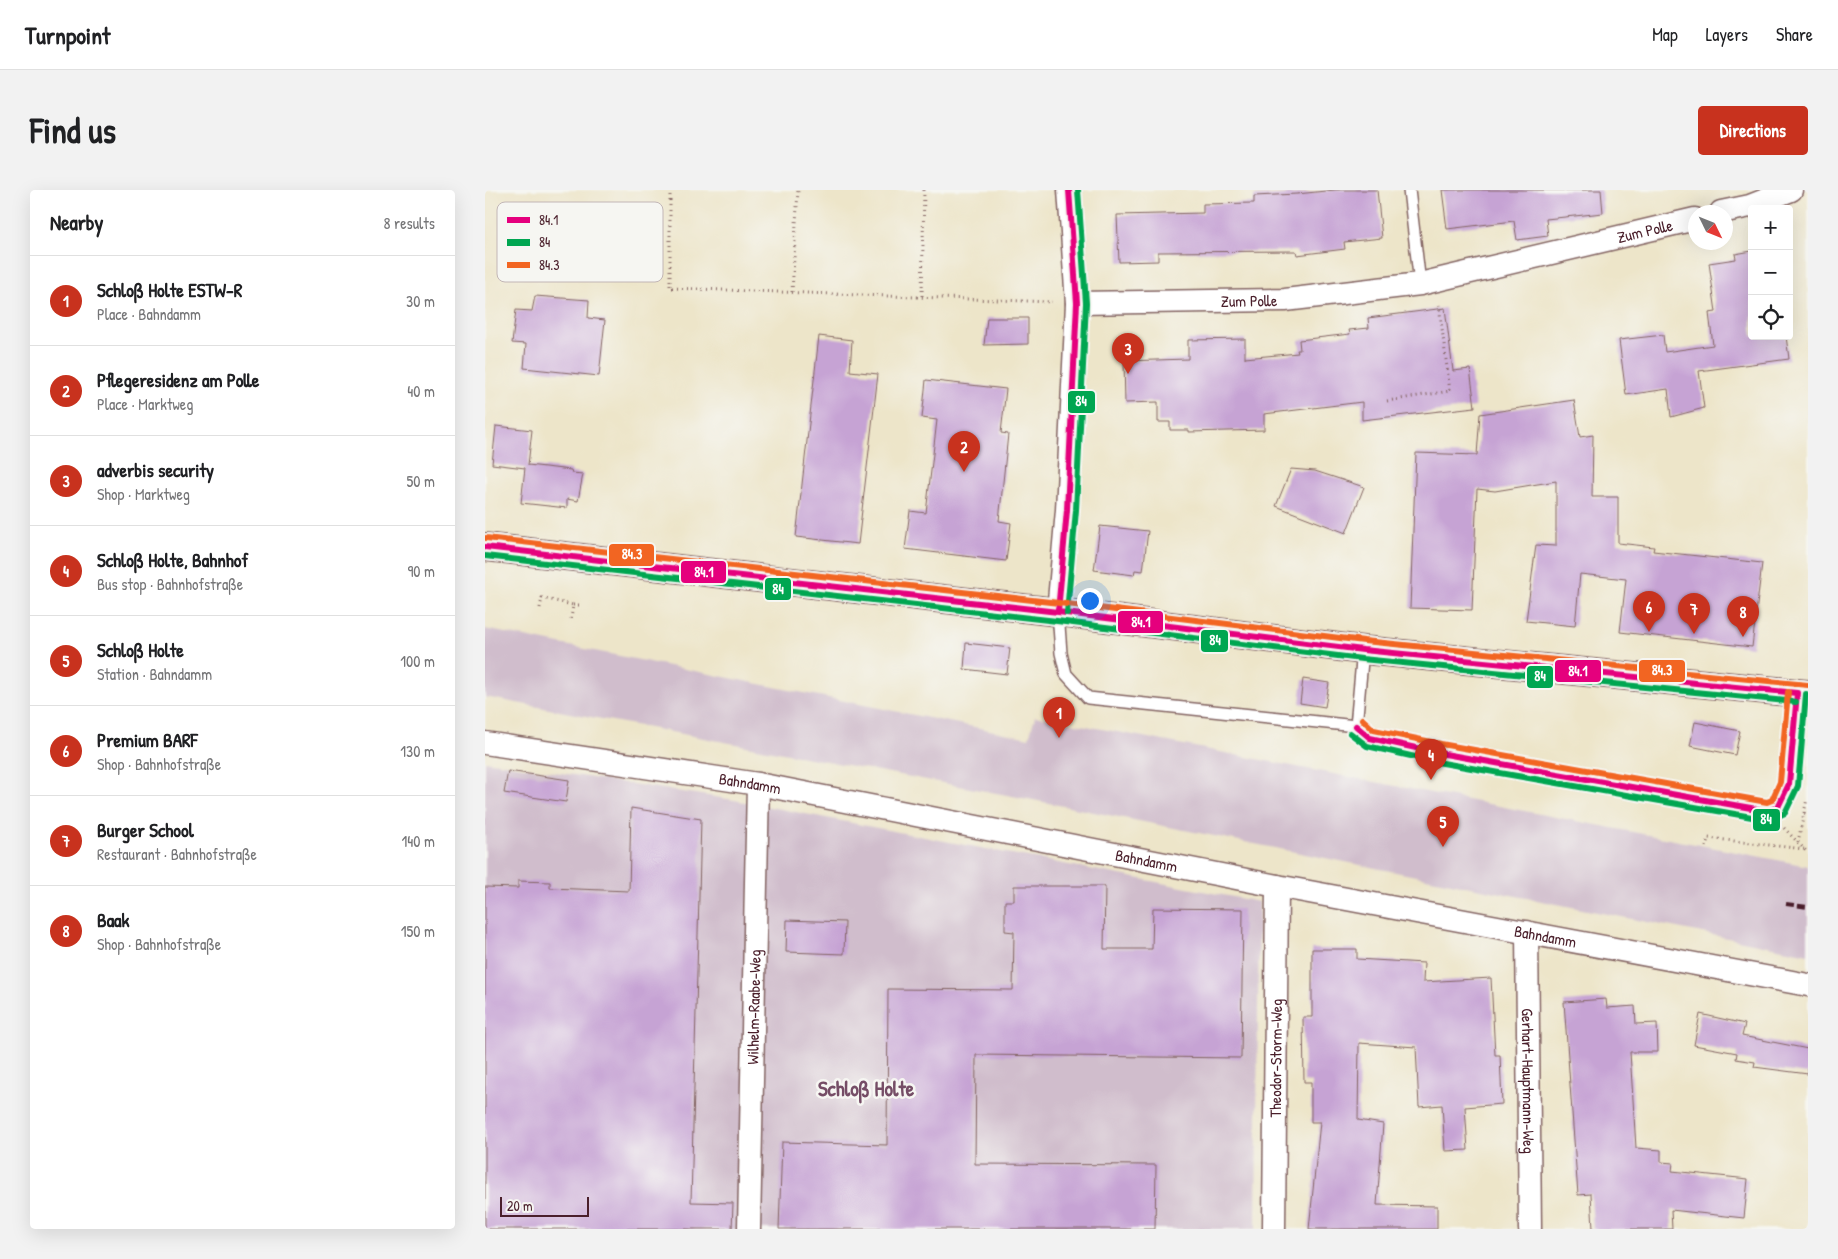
<!DOCTYPE html>
<meta charset="utf-8">
<style>
body{margin:0;font-family:"Patrick Hand",sans-serif;background:#f2f2f2;color:#202124}
.controls{position:absolute;right:15px;top:15px;display:grid;overflow:hidden;border-radius:5px;box-shadow:0 5px 20px #0002}
.controls button{width:45px;height:45px;display:grid;place-items:center;padding:0;border:0;border-bottom:1px solid #e0e0e0;background:#fff;color:#202124;font:25px sans-serif}
.compass{position:absolute;left:1203px;top:15px;width:45px;height:45px;border-radius:50%;background:#fff;box-shadow:0 5px 20px #0002;rotate:133deg}
.scale{position:absolute;left:15px;bottom:12px;width:89px;box-sizing:border-box;padding-left:5px;border:2px solid #4a1f2b;border-top:0;font-size:14px;line-height:18px;white-space:nowrap;color:#4a1f2b;-webkit-text-stroke:4px #f6f6f2;paint-order:stroke}
.you{position:absolute;left:604px;top:410px;width:18px;height:18px;margin:-12px;border:4px solid #fff;border-radius:50%;background:#1a73e8;box-shadow:0 0 0 8px #1a73e833}
.badge{display:grid;place-items:center;width:32px;height:32px;border-radius:50%;background:#c8321e;color:#fff;font-size:16px;font-weight:700}
.pin{position:absolute;translate:-50% -41px;filter:drop-shadow(0 1px 2px #0008)}
.pin::after{content:'';position:absolute;top:26px;width:18px;height:15px;background:inherit;clip-path:polygon(0 0,100% 0,50% 100%)}
.list{margin:0;padding:0;list-style:none}
h2{display:flex;justify-content:space-between;align-items:center;height:65px;margin:0;padding:0 20px;font-size:21px}
h2 small{font-size:16px;font-weight:400;color:#757577}
.list li{display:grid;grid-template-columns:32px 1fr auto;gap:15px;align-items:center;box-sizing:border-box;height:90px;padding:0 20px;border-top:1px solid #e0e0e0}
.list b{display:block;font-size:19px;white-space:nowrap}
.list p{margin:0;font-size:16px;white-space:nowrap;color:#757577}
.list em{font-size:16px;font-style:normal;color:#757577}
.icon{flex:none;width:28px;height:28px;fill:none;stroke:currentColor;stroke-width:2;stroke-linecap:round;stroke-linejoin:round}
.map{position:relative;flex:none;width:1323px;height:1039px;overflow:hidden;border-radius:5px}
header{display:flex;align-items:center;gap:30px;box-sizing:border-box;height:70px;padding:0 25px;background:#fff;border-bottom:1px solid #e0e0e0}
header strong{font-size:24px}
nav{display:flex;gap:28px;margin-inline-start:auto;font-size:18px}
.intro{display:flex;align-items:center;justify-content:space-between;box-sizing:border-box;height:120px;padding:0 30px}
h1{margin:0;font-size:35px}
.button{padding:12px 22px;border-radius:5px;background:#c8321e;color:#fff;font-size:18px;font-weight:700}
main{display:flex;gap:30px;padding:0 30px}
aside{flex:1;background:#fff;border-radius:5px;box-shadow:0 5px 20px #0002}
.map>svg:first-child{display:block}
.industrial{fill:#d0bdcc}
.building{fill:#c6a3d4}
.lines{fill:none;stroke-linecap:round;stroke-linejoin:round}
.lane-casing{stroke:#836462;stroke-width:14}
.street-casing{stroke:#836462;stroke-width:25}
.secondary-casing{stroke:#836462;stroke-width:30}
.path{stroke:#836462;stroke-width:3;stroke-dasharray:1 4;stroke-linecap:butt}
.lane{stroke:#fff;stroke-width:11}
.street{stroke:#fff;stroke-width:22}
.secondary{stroke:#fff;stroke-width:28}
.rail{stroke:#4a1f2b;stroke-width:4;stroke-dasharray:8 4;stroke-linecap:butt}
.bus-1-casing{stroke:#f6f6f2;stroke-width:10}
.bus-2-casing{stroke:#f6f6f2;stroke-width:10}
.bus-3-casing{stroke:#f6f6f2;stroke-width:10}
.bus-1{stroke:#e5007d;stroke-width:6}
.bus-2{stroke:#00a651;stroke-width:6}
.bus-3{stroke:#f26522;stroke-width:6}
.labels{text-anchor:middle;stroke-width:5;stroke-linejoin:round;paint-order:stroke}
.street-label{font-size:16px;fill:#4a1f2b;stroke:#f6f6f2}
.district-label{font-size:21px;font-weight:bold;fill:#754d66;stroke:#f6f6f2}
.key{fill:#f6f6f2;stroke:#c2b6b6;stroke-width:1}
.key-label{font-size:14px;fill:#4a1f2b}
.line-badge{stroke:#f6f6f2;stroke-width:2}
.badge-label{font-size:14px;text-anchor:middle;font-weight:bold;fill:#fff}
</style>
<header>
<strong>Turnpoint</strong>
<nav><a>Map</a><a>Layers</a><a>Share</a></nav>
</header>
<div class="intro"><h1>Find us</h1><a class="button">Directions</a></div>
<main>
<aside>
<h2>Nearby<small>8 results</small></h2>
<ul class="list">
<li><span class="badge">1</span><div><b>Schloß Holte ESTW-R</b><p>Place · Bahndamm</p></div><em>30 m</em></li>
<li><span class="badge">2</span><div><b>Pflegeresidenz am Polle</b><p>Place · Marktweg</p></div><em>40 m</em></li>
<li><span class="badge">3</span><div><b>adverbis security</b><p>Shop · Marktweg</p></div><em>50 m</em></li>
<li><span class="badge">4</span><div><b>Schloß Holte, Bahnhof</b><p>Bus stop · Bahnhofstraße</p></div><em>90 m</em></li>
<li><span class="badge">5</span><div><b>Schloß Holte</b><p>Station · Bahndamm</p></div><em>100 m</em></li>
<li><span class="badge">6</span><div><b>Premium BARF</b><p>Shop · Bahnhofstraße</p></div><em>130 m</em></li>
<li><span class="badge">7</span><div><b>Burger School</b><p>Restaurant · Bahnhofstraße</p></div><em>140 m</em></li>
<li><span class="badge">8</span><div><b>Baak</b><p>Shop · Bahnhofstraße</p></div><em>150 m</em></li>
</ul>
</aside>
<div class="map">
<svg width="1323" height="1039" viewBox="0 0 1323 1039">
<rect width="100%" height="100%" fill="#f6f6f2"/>
<filter id="ink" filterUnits="userSpaceOnUse"><feTurbulence type="fractalNoise" baseFrequency=".02" numOctaves="2"/><feDisplacementMap in="SourceGraphic" scale="10" xChannelSelector="R" yChannelSelector="G"/><feConvolveMatrix kernelMatrix="1 2 1 2 8 2 1 2 1" color-interpolation-filters="sRGB"/></filter>
<filter id="wash" filterUnits="userSpaceOnUse"><feTurbulence type="fractalNoise" baseFrequency=".0096" numOctaves="4" result="noise"/><feDisplacementMap in="SourceGraphic" scale="20" xChannelSelector="R" yChannelSelector="G"/><feGaussianBlur stdDeviation="1.12" result="paint"/><feColorMatrix in="noise" values="0 0 0 0 0 0 0 0 0 0 0 0 0 0 0 0 0 1.4 0 .05"/><feComposite in="paint" operator="in"/></filter>
<g filter="url(#wash)">
<rect width="100%" height="100%" fill="#ede5c9"/>
<path class="industrial" d="M 0,439 L 544,548 L 550,526 L 1323,676 L 1323,764 L 543,609 L 0,507 Z
M 0,571 L 249,610 L 774,712 L 771,1039 L 0,1039 Z"/>
<g id="blocks">
<path class="building" d="M 850,0 L 892,0 L 897,48 L 859,52 L 860,59 L 812,65 L 811,61 L 673,62 L 673,71 L 634,72 L 632,25 L 718,23 L 718,14 L 769,13 L 769,6 L 812,4 Z
M 957,0 L 1116,0 L 1118,23 L 1061,29 L 1063,46 L 1032,50 L 1029,31 L 962,39 Z
M 1267,61 L 1267,146 L 1301,146 L 1304,169 L 1214,181 L 1219,218 L 1186,227 L 1183,199 L 1141,205 L 1134,150 L 1178,145 L 1180,162 L 1228,155 L 1224,123 L 1231,122 L 1224,73 L 1251,69 L 1250,64 Z
M 50,106 L 104,110 L 103,128 L 120,130 L 114,186 L 39,178 L 41,154 L 27,153 L 31,120 L 47,121 Z
M 960,118 L 968,181 L 985,179 L 990,217 L 877,230 L 877,212 L 779,224 L 779,240 L 704,242 L 704,240 L 685,240 L 685,232 L 673,232 L 673,212 L 640,213 L 639,171 L 703,169 L 703,150 L 760,149 L 760,168 L 813,163 L 812,160 L 815,160 L 814,150 L 865,144 L 864,140 L 884,138 L 883,128 Z
M 502,128 L 543,128 L 543,154 L 499,155 Z
M 334,146 L 367,150 L 365,181 L 393,184 L 373,354 L 311,347 Z
M 441,190 L 521,199 L 516,243 L 523,244 L 514,331 L 526,333 L 521,371 L 420,359 L 425,321 L 441,323 L 452,230 L 437,228 Z
M 1089,210 L 1095,247 L 1108,245 L 1107,307 L 1133,307 L 1133,353 L 1169,357 L 1168,361 L 1277,373 L 1267,457 L 1135,442 L 1141,389 L 1095,384 L 1090,436 L 1041,431 L 1051,355 L 1071,356 L 1071,291 L 1010,301 L 992,299 L 987,420 L 925,418 L 931,263 L 992,265 L 995,224 Z
M 11,236 L 47,240 L 43,275 L 86,280 L 87,283 L 98,284 L 93,311 L 82,309 L 82,318 L 36,313 L 40,278 L 7,274 Z
M 806,279 L 830,281 L 879,297 L 861,343 L 791,316 Z
M 615,336 L 663,341 L 658,381 L 650,380 L 649,385 L 609,380 Z
M 481,453 L 525,458 L 522,484 L 479,479 Z
M 818,489 L 844,493 L 840,517 L 815,513 Z
M 1210,532 L 1255,541 L 1250,565 L 1205,556 Z
M 23,581 L 84,590 L 81,612 L 19,603 Z
M 146,618 L 216,629 L 206,1012 L 248,1013 L 247,1039 L 0,1039 L 0,697 L 33,698 L 33,691 L 65,692 L 65,698 L 144,701 Z
M 529,696 L 620,696 L 619,759 L 667,759 L 668,718 L 758,719 L 756,868 L 491,865 L 490,974 L 671,975 L 670,1039 L 294,1039 L 297,952 L 402,955 L 403,799 L 528,800 L 529,742 L 520,741 L 520,711 L 529,711 Z
M 302,730 L 360,732 L 359,764 L 301,762 Z
M 827,759 L 872,759 L 872,769 L 939,773 L 938,792 L 1006,788 L 1010,865 L 1015,865 L 1017,914 L 980,917 L 983,960 L 960,961 L 957,915 L 934,917 L 931,857 L 874,853 L 873,930 L 898,934 L 892,1015 L 952,1016 L 952,1039 L 824,1039 L 835,932 L 826,932 L 826,892 L 819,892 L 818,827 L 827,827 Z
M 1121,809 L 1122,818 L 1150,816 L 1151,834 L 1172,833 L 1173,862 L 1145,862 L 1151,958 L 1176,960 L 1176,972 L 1188,973 L 1187,981 L 1263,989 L 1259,1028 L 1186,1020 L 1187,1039 L 1108,1039 L 1106,1004 L 1093,1005 L 1079,812 Z
M 1215,824 L 1260,834 L 1257,846 L 1323,859 L 1323,884 L 1269,877 L 1270,872 L 1251,869 L 1252,863 L 1209,855 Z"/>
</g>
</g>
<g filter="url(#ink)">
<use href="#blocks" fill-opacity="0" stroke="#836462" stroke-width="1"/>
<g class="lines">
<defs>
<path id="lane" d="M 924,0 L 935,94
M 573,422 L 576,463 L 581,484 L 603,508 L 871,536 L 885,548 L 954,563 L 1283,621 L 1293,617 L 1304,594 L 1312,503
M 871,536 L 878,460"/>
<g id="street">
<path d="M 1236,22 L 1265,16 L 1306,0"/>
<path id="s1" d="M 592,113 L 800,110 L 935,94 L 1210,29"/>
<path d="M 573,422 L 582,320 L 592,113 L 584,0"/>
<path id="s2" d="M 0,553 L 273,594 L 792,696 L 1323,795"/>
<path id="s3" d="M 1042,742 L 1045,1039"/>
<path id="s4" d="M 264,1039 L 273,594"/>
<path id="s5" d="M 789,1039 L 792,696"/>
</g>
<path id="secondary" d="M 0,357 L 573,422 L 878,460 L 1323,504"/>
</defs>
<use href="#lane" class="lane-casing"/>
<use href="#street" class="street-casing"/>
<use href="#secondary" class="secondary-casing"/>
<path class="path" d="M 185,0 L 185,98 L 567,112
M 307,102 L 313,0
M 437,106 L 439,0
M 902,211 L 965,201 L 954,115
M 88,415 L 96,415
M 55,418 L 57,408 L 88,415 L 86,429
M 1319,623 L 1322,609
M 1299,638 L 1323,663
M 1313,652 L 1319,623 L 1323,624
M 1221,657 L 1223,648 L 1319,659"/>
<use href="#lane" class="lane"/>
<use href="#street" class="street"/>
<use href="#secondary" class="secondary"/>
<path class="rail" d="M 1301,714 L 1323,717"/>
<defs>
<path id="bus-1" d="M 0,357 L 573,422 L 878,460 L 1312,503
M 573,422 L 582,320 L 592,113 L 584,0
M 871,536 L 885,548 L 954,563 L 1283,621 L 1293,617 L 1304,594 L 1312,503"/>
<path id="bus-2" d="M 0,366 L 572,431 L 877,469 L 1311,512
M 582,423 L 591,320 L 601,113 L 593,0
M 865,543 L 882,556 L 952,572 L 1284,630 L 1300,623 L 1313,596 L 1321,504"/>
<path id="bus-3" d="M 1,348 L 574,413 L 879,451 L 1323,495
M 877,529 L 889,540 L 956,554 L 1282,612 L 1287,610 L 1295,592 L 1303,502"/>
</defs>
<use href="#bus-1" class="bus-1-casing"/>
<use href="#bus-2" class="bus-2-casing"/>
<use href="#bus-3" class="bus-3-casing"/>
<use href="#bus-1" class="bus-1"/>
<use href="#bus-2" class="bus-2"/>
<use href="#bus-3" class="bus-3"/>
</g>
</g>
<g class="labels">
<g class="street-label">
<text dy="6" stroke="none"><textPath href="#s1" startOffset="575">Zum Polle</textPath></text>
<text dy="6" stroke="none"><textPath href="#s1" startOffset="172">Zum Polle</textPath></text>
<text dy="6" stroke="none"><textPath href="#s2" startOffset="268">Bahndamm</textPath></text>
<text dy="6" stroke="none"><textPath href="#s2" startOffset="672">Bahndamm</textPath></text>
<text dy="6" stroke="none"><textPath href="#s2" startOffset="1078">Bahndamm</textPath></text>
<text dy="6" stroke="none"><textPath href="#s4" startOffset="222">Wilhelm-Raabe-Weg</textPath></text>
<text dy="6" stroke="none"><textPath href="#s5" startOffset="171">Theodor-Storm-Weg</textPath></text>
<text dy="6" stroke="none"><textPath href="#s3" startOffset="149">Gerhart-Hauptmann-Weg</textPath></text>
</g>
<g class="district-label">
<text x="381" y="906">Schloß Holte</text>
</g>
</g>
<rect x="12" y="12" width="166" height="80" rx="8" class="key"/>
<rect x="22" y="27" width="23" height="6" fill="#e5007d"/>
<rect x="22" y="49" width="23" height="7" fill="#00a651"/>
<rect x="22" y="72" width="23" height="6" fill="#f26522"/>
<g class="key-label">
<text x="54" y="35">84.1</text>
<text x="54" y="57">84</text>
<text x="54" y="80">84.3</text>
</g>
<g class="line-badge">
<rect x="582" y="200" width="29" height="24" rx="5" fill="#00a651"/>
<rect x="123" y="353" width="47" height="24" rx="5" fill="#f26522"/>
<rect x="195" y="370" width="47" height="24" rx="5" fill="#e5007d"/>
<rect x="279" y="387" width="28" height="24" rx="5" fill="#00a651"/>
<rect x="632" y="420" width="47" height="24" rx="5" fill="#e5007d"/>
<rect x="715" y="439" width="29" height="24" rx="5" fill="#00a651"/>
<rect x="1153" y="469" width="48" height="24" rx="5" fill="#f26522"/>
<rect x="1069" y="469" width="48" height="24" rx="5" fill="#e5007d"/>
<rect x="1041" y="475" width="28" height="24" rx="5" fill="#00a651"/>
<rect x="1267" y="618" width="29" height="24" rx="5" fill="#00a651"/>
</g>
<g class="badge-label">
<text x="596" y="216">84</text>
<text x="147" y="369">84.3</text>
<text x="219" y="387">84.1</text>
<text x="293" y="404">84</text>
<text x="656" y="437">84.1</text>
<text x="730" y="455">84</text>
<text x="1177" y="485">84.3</text>
<text x="1093" y="486">84.1</text>
<text x="1055" y="491">84</text>
<text x="1281" y="634">84</text>
</g>
</svg>
<div class="controls">
<button>+</button>
<button>−</button>
<button><svg class="icon" aria-label="locate" viewBox="0 0 24 24"><circle cx="12" cy="12" r="6"/><path d="M12 2v4M12 18v4M2 12h4M18 12h4"/></svg></button>
</div>
<svg class="compass" viewBox="-18 -18 36 36"><path d="M0-13l5 13h-10z" fill="#e53935"/><path d="M0 13l5-13h-10z" fill="#757577"/></svg>
<div class="scale">20 m</div>
<div class="you"></div>
<div class="pin badge" style="left:574px;top:548px">1</div>
<div class="pin badge" style="left:479px;top:282px">2</div>
<div class="pin badge" style="left:643px;top:184px">3</div>
<div class="pin badge" style="left:946px;top:590px">4</div>
<div class="pin badge" style="left:958px;top:657px">5</div>
<div class="pin badge" style="left:1164px;top:442px">6</div>
<div class="pin badge" style="left:1209px;top:444px">7</div>
<div class="pin badge" style="left:1258px;top:447px">8</div>
</div>
</main>
